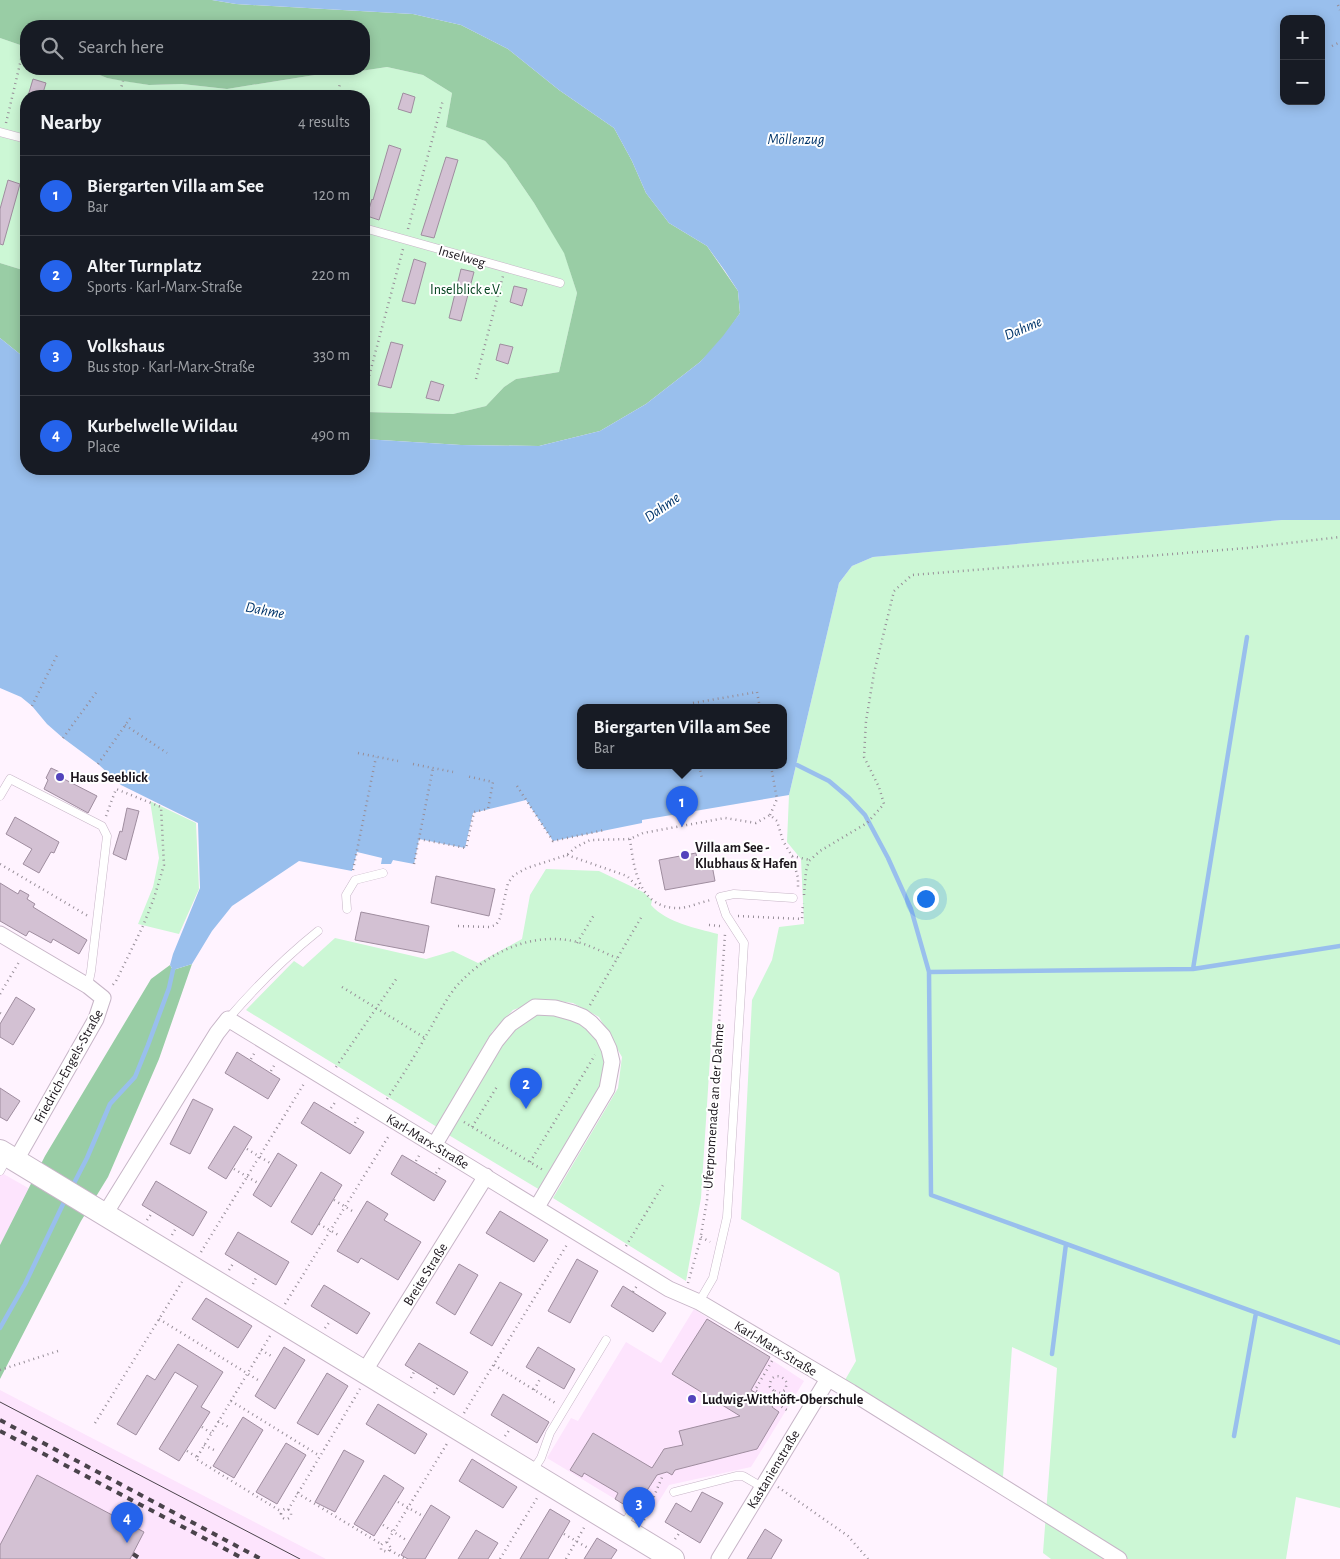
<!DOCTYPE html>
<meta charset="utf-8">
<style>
body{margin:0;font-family:"Alegreya Sans",sans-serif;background:#20242c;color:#f1f3f6}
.controls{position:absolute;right:15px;top:15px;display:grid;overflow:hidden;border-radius:10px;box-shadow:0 2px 12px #0003}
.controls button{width:45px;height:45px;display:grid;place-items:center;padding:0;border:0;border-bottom:1px solid #363941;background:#171b24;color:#f1f3f6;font:25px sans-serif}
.you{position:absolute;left:925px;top:898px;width:18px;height:18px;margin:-12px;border:4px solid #fff;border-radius:50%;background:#1a73e8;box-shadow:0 0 0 8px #1a73e833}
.badge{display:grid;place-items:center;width:32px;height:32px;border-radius:50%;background:#2563eb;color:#fff;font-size:16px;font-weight:700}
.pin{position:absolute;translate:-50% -41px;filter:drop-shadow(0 1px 2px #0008)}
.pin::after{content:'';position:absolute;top:26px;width:18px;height:15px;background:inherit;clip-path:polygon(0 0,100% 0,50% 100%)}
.popup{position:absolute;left:577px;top:704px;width:210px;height:65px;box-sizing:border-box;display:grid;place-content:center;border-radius:10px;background:#171b24;filter:drop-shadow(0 1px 4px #0005);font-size:16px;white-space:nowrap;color:#9ea1a6}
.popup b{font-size:19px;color:#f1f3f6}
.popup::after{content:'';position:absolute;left:50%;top:100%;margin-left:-10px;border:10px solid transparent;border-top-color:#171b24}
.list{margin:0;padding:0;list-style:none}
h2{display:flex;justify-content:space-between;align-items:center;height:65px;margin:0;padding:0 20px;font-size:21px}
h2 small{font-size:16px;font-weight:400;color:#9ea1a6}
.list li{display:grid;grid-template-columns:32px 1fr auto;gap:15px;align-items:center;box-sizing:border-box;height:80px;padding:0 20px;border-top:1px solid #363941}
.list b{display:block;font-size:19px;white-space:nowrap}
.list p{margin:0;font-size:16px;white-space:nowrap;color:#9ea1a6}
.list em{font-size:16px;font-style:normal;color:#9ea1a6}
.icon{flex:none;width:28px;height:28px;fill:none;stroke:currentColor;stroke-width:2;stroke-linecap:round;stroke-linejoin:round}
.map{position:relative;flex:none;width:1340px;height:1559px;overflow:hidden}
.search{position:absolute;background:#171b24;box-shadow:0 2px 12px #0003;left:20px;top:20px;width:350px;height:55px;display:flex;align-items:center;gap:12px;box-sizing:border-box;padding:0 18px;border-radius:20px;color:#9ea1a6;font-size:19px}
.panel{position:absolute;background:#171b24;box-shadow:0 2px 12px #0003;left:20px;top:90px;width:350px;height:385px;border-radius:20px}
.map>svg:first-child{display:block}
.built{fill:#fde4fd}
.green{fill:#ccf7d5}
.forest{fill:#99cda5}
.water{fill:#99bfed;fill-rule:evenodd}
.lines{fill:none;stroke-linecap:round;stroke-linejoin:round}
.stream{stroke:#99bfed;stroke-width:4.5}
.building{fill:#d3c1d3;stroke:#9f8d9f}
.service-casing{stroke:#c7b5c7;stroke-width:9}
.minor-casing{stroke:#c7b5c7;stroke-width:17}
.secondary-casing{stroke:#c7b5c7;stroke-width:24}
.path{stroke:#978e98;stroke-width:2.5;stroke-dasharray:1 4;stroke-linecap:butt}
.service{stroke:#fff;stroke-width:8}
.minor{stroke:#fff;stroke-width:15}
.secondary{stroke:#fff;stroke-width:22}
.tram{stroke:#4a434b;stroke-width:1}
.rail{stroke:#4a434b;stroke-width:4;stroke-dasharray:6 6;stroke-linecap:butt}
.poi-dot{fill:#5344bc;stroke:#fff;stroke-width:2}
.labels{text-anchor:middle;stroke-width:4;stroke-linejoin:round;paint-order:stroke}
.street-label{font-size:14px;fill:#1b151c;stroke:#fff}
.park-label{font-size:14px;fill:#01401c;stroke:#fff}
.poi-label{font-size:14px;font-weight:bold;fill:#1b151c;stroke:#fff;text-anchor:start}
.water-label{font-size:15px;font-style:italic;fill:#00356b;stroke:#fff}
</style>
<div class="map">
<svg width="1340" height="1559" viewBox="0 0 1340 1559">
<rect width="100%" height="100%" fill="#fff3ff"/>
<path class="built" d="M 0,1172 L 30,1189 L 0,1245 Z
M 694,1309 L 804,1381 L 751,1467 L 669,1485 L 648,1519 L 547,1458 L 571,1418 L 578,1421 L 626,1342 L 661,1363 Z
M 0,1390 L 86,1435 L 326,1559 L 0,1559 Z"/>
<path class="green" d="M 0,38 L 26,47 L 26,69 L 85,69 L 107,78 L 149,85 L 182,84 L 227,89 L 321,74 L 354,72 L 387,67 L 423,75 L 452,93 L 446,127 L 485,141 L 506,162 L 534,203 L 564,252 L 577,293 L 559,372 L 516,379 L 504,387 L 486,406 L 453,414 L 364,412 L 364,96 L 26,96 L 26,271 L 0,263 Z
M 1282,520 L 1340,520 L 1340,1508 L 1296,1497 L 1286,1559 L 1051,1559 L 1043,1553 L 1057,1368 L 1012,1347 L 1003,1477 L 845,1380 L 856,1361 L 839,1273 L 741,1219 L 752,1000 L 772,960 L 779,927 L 804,924 L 801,859 L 787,842 L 789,795 L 839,583 L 852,566 L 873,557 Z
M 150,801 L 196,823 L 199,889 L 179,934 L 138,924 L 153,887 L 159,858 Z
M 546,869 L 599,871 L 643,892 L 652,900 L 651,905 C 667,923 696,928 718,934 L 701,1198 L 686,1281 L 553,1198 L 618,1088 L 622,1057 L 599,1017 L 573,1003 L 544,999 L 513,1010 L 492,1032 L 437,1127 L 246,1010 L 294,961 L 303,967 L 335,938 L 426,959 L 453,951 L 478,963 L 522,939 L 530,895 Z
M 551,1012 L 572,1016 L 589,1028 L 601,1043 L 607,1063 L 605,1084 L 540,1190 L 447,1134 L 509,1032 L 533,1015 Z"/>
<path class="forest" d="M 0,0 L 212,0 L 236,4 L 413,14 L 461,25 L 508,49 L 559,90 L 614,128 L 632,161 L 646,193 L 669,223 L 707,246 L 738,291 L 740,313 L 721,341 L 700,362 L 646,404 L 600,431 L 539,446 L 461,445 L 364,439 L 364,412 L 453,414 L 486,406 L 504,387 L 516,379 L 559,372 L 577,293 L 564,253 L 534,203 L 506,162 L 485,141 L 446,127 L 452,93 L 423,75 L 387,67 L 354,72 L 321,74 L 227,89 L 182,84 L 149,85 L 123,81 L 107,78 L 85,69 L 364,69 L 364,26 L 26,26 L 26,47 L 0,38 Z
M 0,263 L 26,271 L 26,359 L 0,338 Z
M 192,964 L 159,1059 L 108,1177 L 81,1221 L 0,1379 L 0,1245 L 45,1156 L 151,979 L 170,965 L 173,970 Z"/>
<path class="water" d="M 212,0 L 1340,0 L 1340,520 L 1282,520 L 873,557 L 852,566 L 839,583 L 789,795 L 642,820 L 642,823 L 553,841 L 526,800 L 473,813 L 465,848 L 419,839 L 414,864 L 393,860 L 391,864 L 381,864 L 382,858 L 357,852 L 352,871 L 299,861 L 232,906 L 212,931 L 192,964 L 173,970 L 170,965 L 173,954 L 200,888 L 198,823 L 121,785 L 98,764 L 63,738 L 47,724 L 32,706 L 21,697 L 0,688 L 0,338 L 26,359 L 26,469 L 364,469 L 364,439 L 461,445 L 539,446 L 600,431 L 646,404 L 700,362 L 723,336 L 740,313 L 738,291 L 725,271 L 707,246 L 669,223 L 646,193 L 632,161 L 614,128 L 559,90 L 508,49 L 461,25 L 413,14 L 236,4 ZM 1284,19 L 1321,19 L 1321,101 L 1284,101 ZM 581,708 L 783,708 L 783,766 L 581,766 Z"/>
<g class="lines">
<path class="stream" d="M 797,765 L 829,781 L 849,798 L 865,815 L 888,858 L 911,909 L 929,972 L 931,1195 L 1340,1343
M 1193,969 L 1247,637
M 929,972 L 1193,969 L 1340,946
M 72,1187 L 87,1158 L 110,1104 L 135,1077 L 148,1045 L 169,988 L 173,970
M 0,1328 L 25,1284 L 66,1198
M 1052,1354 L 1066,1244
M 1234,1436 L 1256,1313"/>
</g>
<path class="building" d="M 33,79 L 46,83 L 42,96 L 28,96 Z
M 403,93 L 415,97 L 411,113 L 398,109 Z
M 389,145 L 401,149 L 379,220 L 367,216 L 372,199 L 373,200 Z
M 446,157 L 458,160 L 434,238 L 421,235 Z
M 8,180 L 20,184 L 3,245 L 0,244 L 0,209 Z
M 414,259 L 426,263 L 415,304 L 402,301 Z
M 461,269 L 474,272 L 461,321 L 449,318 Z
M 514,286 L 527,289 L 522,306 L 510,302 Z
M 391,342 L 403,345 L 391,388 L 378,385 Z
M 500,344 L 513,347 L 508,364 L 496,360 Z
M 431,381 L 444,385 L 439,401 L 426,398 Z
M 51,768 L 64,774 L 62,778 L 97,796 L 88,813 L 44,789 L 48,780 L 46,778 Z
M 127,808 L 139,811 L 126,860 L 113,854 L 120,831 L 122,832 Z
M 15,817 L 59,842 L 54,853 L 51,852 L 39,873 L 23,864 L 32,849 L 6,834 Z
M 696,853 L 697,859 L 707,857 L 708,866 L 712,865 L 715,881 L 665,890 L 659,860 Z
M 436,876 L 495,889 L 489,916 L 431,903 Z
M 0,883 L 18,894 L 20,890 L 29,895 L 27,899 L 35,904 L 33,907 L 87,940 L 79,954 L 53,939 L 51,943 L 29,931 L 26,936 L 0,921 Z
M 361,912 L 429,926 L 424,953 L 355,940 Z
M 16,997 L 35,1009 L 13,1045 L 0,1037 L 0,1024 Z
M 237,1052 L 280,1079 L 268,1099 L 225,1073 Z
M 0,1088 L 20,1101 L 7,1121 L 0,1117 Z
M 193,1099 L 213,1109 L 190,1154 L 170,1144 Z
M 314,1102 L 364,1132 L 350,1154 L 301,1123 Z
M 234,1126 L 252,1137 L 226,1179 L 208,1168 Z
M 278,1153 L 297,1165 L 271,1207 L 253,1195 Z
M 402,1155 L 446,1181 L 434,1201 L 391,1174 Z
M 321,1172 L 342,1185 L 312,1235 L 291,1222 Z
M 156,1181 L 207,1212 L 193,1236 L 142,1205 Z
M 367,1201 L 388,1214 L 384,1220 L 421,1242 L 398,1280 L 361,1258 L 358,1263 L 337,1251 Z
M 500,1211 L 548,1240 L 534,1262 L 486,1233 Z
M 238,1232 L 289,1262 L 276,1285 L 225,1254 Z
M 577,1259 L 598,1271 L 570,1323 L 548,1311 Z
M 459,1264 L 478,1275 L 455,1315 L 436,1303 Z
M 500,1282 L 522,1294 L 492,1346 L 470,1333 Z
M 324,1285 L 370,1313 L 357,1334 L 311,1306 Z
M 623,1286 L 666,1313 L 653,1332 L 611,1306 Z
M 206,1298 L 252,1326 L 238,1348 L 192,1319 Z
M 707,1319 L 770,1357 L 751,1390 L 774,1404 L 772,1407 L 779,1412 L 757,1449 L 675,1470 L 672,1475 L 667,1472 L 657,1475 L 646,1492 L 639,1489 L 628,1507 L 615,1499 L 618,1493 L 584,1473 L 582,1477 L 570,1470 L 593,1433 L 652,1468 L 664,1449 L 683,1445 L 679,1431 L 740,1416 L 672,1374 Z
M 419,1343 L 468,1372 L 454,1395 L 405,1365 Z
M 178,1344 L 223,1372 L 201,1407 L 210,1412 L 179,1461 L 159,1449 L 198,1386 L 175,1372 L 136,1435 L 117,1424 L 147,1375 L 155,1380 Z
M 284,1347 L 305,1360 L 275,1409 L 255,1396 Z
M 538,1347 L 575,1369 L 564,1389 L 526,1367 Z
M 327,1373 L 348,1386 L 318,1435 L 297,1423 Z
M 503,1394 L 549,1422 L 537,1443 L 491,1415 Z
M 378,1404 L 427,1434 L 415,1454 L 366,1424 Z
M 243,1417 L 263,1430 L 234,1478 L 213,1466 Z
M 286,1443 L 306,1455 L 277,1504 L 256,1492 Z
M 344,1450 L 364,1461 L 335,1512 L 315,1502 Z
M 472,1459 L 517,1487 L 503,1508 L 459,1481 Z
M 37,1475 L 144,1532 L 130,1559 L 0,1559 L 0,1545 Z
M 384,1475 L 404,1488 L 374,1536 L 354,1524 Z
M 702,1492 L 723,1503 L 700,1543 L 665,1522 L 676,1503 L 691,1512 Z
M 431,1505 L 450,1517 L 425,1559 L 408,1559 L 401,1555 Z
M 550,1509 L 570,1521 L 548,1559 L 520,1559 Z
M 765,1529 L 782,1540 L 771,1559 L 747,1559 Z
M 476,1530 L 498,1543 L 488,1559 L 458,1559 Z
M 597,1538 L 617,1550 L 611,1559 L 584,1559 Z"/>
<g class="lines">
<defs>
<path id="service" d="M 0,132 L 26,139
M 364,228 L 560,283
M 0,796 L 10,779 L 102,826 L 107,836 L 91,971 L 88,986
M 347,909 L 346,895 L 355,880 L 383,873
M 228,1019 C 253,990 288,955 318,931
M 0,1171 L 7,1158
M 699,1302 L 713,1278 L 727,1217 L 744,943 L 726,915 L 720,897 L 734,894 L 793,898
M 532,1472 L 541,1458 L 550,1433 L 606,1340
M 674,1492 L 736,1476 L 743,1476 L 762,1487
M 623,1526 L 642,1495"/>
<path id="minor" d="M 0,934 L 88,986 L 103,998 L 96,1019 L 16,1160
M 435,1144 L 496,1041 L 510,1024 L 535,1007 L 555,1008 L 573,1013 L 583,1017 L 591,1023 L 603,1036 L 609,1049 L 612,1062 L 607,1089 L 537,1207
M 105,1214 L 217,1033 L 228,1019 L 669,1289 L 699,1302 L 851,1392 L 1119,1559
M 364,1372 L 486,1176
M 719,1559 L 828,1379"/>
<path id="secondary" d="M 0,1151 L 673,1559"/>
</defs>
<use href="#service" class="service-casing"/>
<use href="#minor" class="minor-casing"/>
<use href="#secondary" class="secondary-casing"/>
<path class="path" d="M 1338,5 L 1340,10
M 1332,46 L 1340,42
M 119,96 L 123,81
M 225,96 L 227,89
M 337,96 L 340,84
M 6,123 L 24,47
M 408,229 L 443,100
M 476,379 L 503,276
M 364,395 L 403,249
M 693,703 L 757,692 L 760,708
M 32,706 L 57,655
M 125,725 L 167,753
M 63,738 L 98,690
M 358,753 L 398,761
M 98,764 L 131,717
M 413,764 L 453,772
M 699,766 L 702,778
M 700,767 L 709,766
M 517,786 L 553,841 L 605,830
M 770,815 L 777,799 L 771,766
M 106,816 L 116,789 L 161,807 L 164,865 L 154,898 L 143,926 L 116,981 L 111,987
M 419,839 L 466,848 L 474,812 L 488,809 L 493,782 L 466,776
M 630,839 C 634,870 639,910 681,908 C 690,907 701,902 711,900
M 567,855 L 627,876 L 641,890
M 792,856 L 810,860
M 0,864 L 88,916
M 414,864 L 433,768
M 353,870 L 376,757
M 804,895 L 806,871 L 809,861 L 820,851 L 867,823 L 884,804 L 879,787 L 864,757 L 866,721 L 874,673 L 894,591 L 912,575 L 1247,548 L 1340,537
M 738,916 L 802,919 L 803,903
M 709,925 L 720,926
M 458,926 L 489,927 L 496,925 L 500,918 L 508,883 L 514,875 L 527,868 L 567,855 L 576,847 L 590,840 L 630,839 L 643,833 L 725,818 L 756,823 L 770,815 L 777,821 L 783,841 L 792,856 L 798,878 L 798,890
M 577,943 L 594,915
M 342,987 L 425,1038
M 0,994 L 19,962
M 590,1005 L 642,916
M 0,1013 L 3,1015
M 251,1059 L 255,1052
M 336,1067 L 397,978
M 271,1071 L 275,1064
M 387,1099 C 401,1078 415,1056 427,1034 C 436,1019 444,1002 455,988 C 485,953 534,929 581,943 C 593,947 605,953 617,958
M 331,1108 L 336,1101
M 464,1122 L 543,1170
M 355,1123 L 359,1116
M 472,1127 L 498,1085
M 247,1149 L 270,1163
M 416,1161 L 420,1154
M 530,1162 L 595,1055
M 234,1169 L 258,1183
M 436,1173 L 441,1166
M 334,1200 L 354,1212
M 147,1220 L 152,1213
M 319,1224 L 340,1236
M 172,1235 L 176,1228
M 701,1237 L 710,1242
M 626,1246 L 663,1185
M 201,1252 L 305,1082
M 229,1270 L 234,1262
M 688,1283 L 700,1241 L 707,1200 L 725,934
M 253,1284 L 257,1276
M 633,1292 L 638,1284
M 285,1304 L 390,1134
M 159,1319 L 258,1380
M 325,1328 L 331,1320
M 270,1336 L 196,1459 L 282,1512
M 261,1350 L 273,1357
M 772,1361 L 755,1390 L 790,1412
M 494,1365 L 557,1404
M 0,1370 L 58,1351
M 411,1378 L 414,1372
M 534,1390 L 540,1379
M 434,1393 L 438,1387
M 769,1399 L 774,1391 L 780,1393 L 785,1390 L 787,1383 C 782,1373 769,1374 770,1387 L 774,1391
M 231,1401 L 320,1456
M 464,1413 L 568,1243
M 218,1421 L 230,1428
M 95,1423 L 182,1282
M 202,1427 L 211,1433
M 505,1436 L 510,1429
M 204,1445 L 216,1451
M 187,1451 L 197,1457
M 778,1487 L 848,1536 L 868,1559
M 297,1493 L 381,1544
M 398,1502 L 421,1515
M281 1514a5 5 0 1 1 10 0a5 5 0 1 1-10 0Z
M 288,1510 L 360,1389
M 644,1520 L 663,1475
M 383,1525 L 406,1540
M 564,1534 L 588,1548
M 675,1539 L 680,1532
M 387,1542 L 391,1548 L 388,1552 L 381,1550 L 381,1545 L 383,1543 L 387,1542 L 448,1442
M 390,1550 L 405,1559
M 500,1559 L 537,1498
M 566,1559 L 585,1526"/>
<use href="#service" class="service"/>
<use href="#minor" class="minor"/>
<use href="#secondary" class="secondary"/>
<path class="tram" d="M 0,1402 L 300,1559"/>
<path class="rail" d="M 0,1420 L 261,1559
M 0,1431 L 244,1559
M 133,1554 L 141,1559"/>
</g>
<g class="poi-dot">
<circle cx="60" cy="777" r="5"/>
<circle cx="685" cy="855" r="5"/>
<circle cx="692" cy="1399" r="5"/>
</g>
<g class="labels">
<g class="street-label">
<text transform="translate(462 256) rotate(16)" y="5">Inselweg</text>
<text transform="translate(68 1066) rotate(-61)" y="5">Friedrich-Engels-Straße</text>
<text transform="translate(713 1106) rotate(-86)" y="5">Uferpromenade an der Dahme</text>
<text transform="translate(428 1141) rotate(31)" y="5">Karl-Marx-Straße</text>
<text transform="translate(425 1274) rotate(-58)" y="5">Breite Straße</text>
<text transform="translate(776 1348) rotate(31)" y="5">Karl-Marx-Straße</text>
<text transform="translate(773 1469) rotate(-59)" y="5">Kastanienstraße</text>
</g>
<g class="park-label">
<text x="466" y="294">Inselblick e.V.</text>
</g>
<g class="poi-label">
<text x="70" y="782">Haus Seeblick</text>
<text x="695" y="852">Villa am See -<tspan x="695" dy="16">Klubhaus &amp; Hafen</tspan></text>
<text x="702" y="1404">Ludwig-Witthöft-Oberschule</text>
</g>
<g class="water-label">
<text x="796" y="144">Möllenzug</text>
<text transform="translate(1023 328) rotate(-23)" y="5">Dahme</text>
<text transform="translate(662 507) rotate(-35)" y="5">Dahme</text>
<text transform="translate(265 610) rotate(11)" y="5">Dahme</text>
</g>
</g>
</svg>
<div class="controls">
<button>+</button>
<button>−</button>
</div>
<div class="you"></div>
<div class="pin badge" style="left:682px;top:827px">1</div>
<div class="popup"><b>Biergarten Villa am See</b>Bar</div>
<div class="pin badge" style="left:526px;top:1109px">2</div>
<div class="pin badge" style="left:639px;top:1528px">3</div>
<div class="pin badge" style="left:127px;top:1543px">4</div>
<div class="search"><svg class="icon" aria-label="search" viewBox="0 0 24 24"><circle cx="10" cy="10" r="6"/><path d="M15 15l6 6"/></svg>Search here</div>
<section class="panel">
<h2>Nearby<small>4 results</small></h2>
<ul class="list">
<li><span class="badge">1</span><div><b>Biergarten Villa am See</b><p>Bar</p></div><em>120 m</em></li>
<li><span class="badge">2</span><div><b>Alter Turnplatz</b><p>Sports · Karl-Marx-Straße</p></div><em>220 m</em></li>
<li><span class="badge">3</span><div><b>Volkshaus</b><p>Bus stop · Karl-Marx-Straße</p></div><em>330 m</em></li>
<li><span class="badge">4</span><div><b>Kurbelwelle Wildau</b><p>Place</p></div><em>490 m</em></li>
</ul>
</section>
</div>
